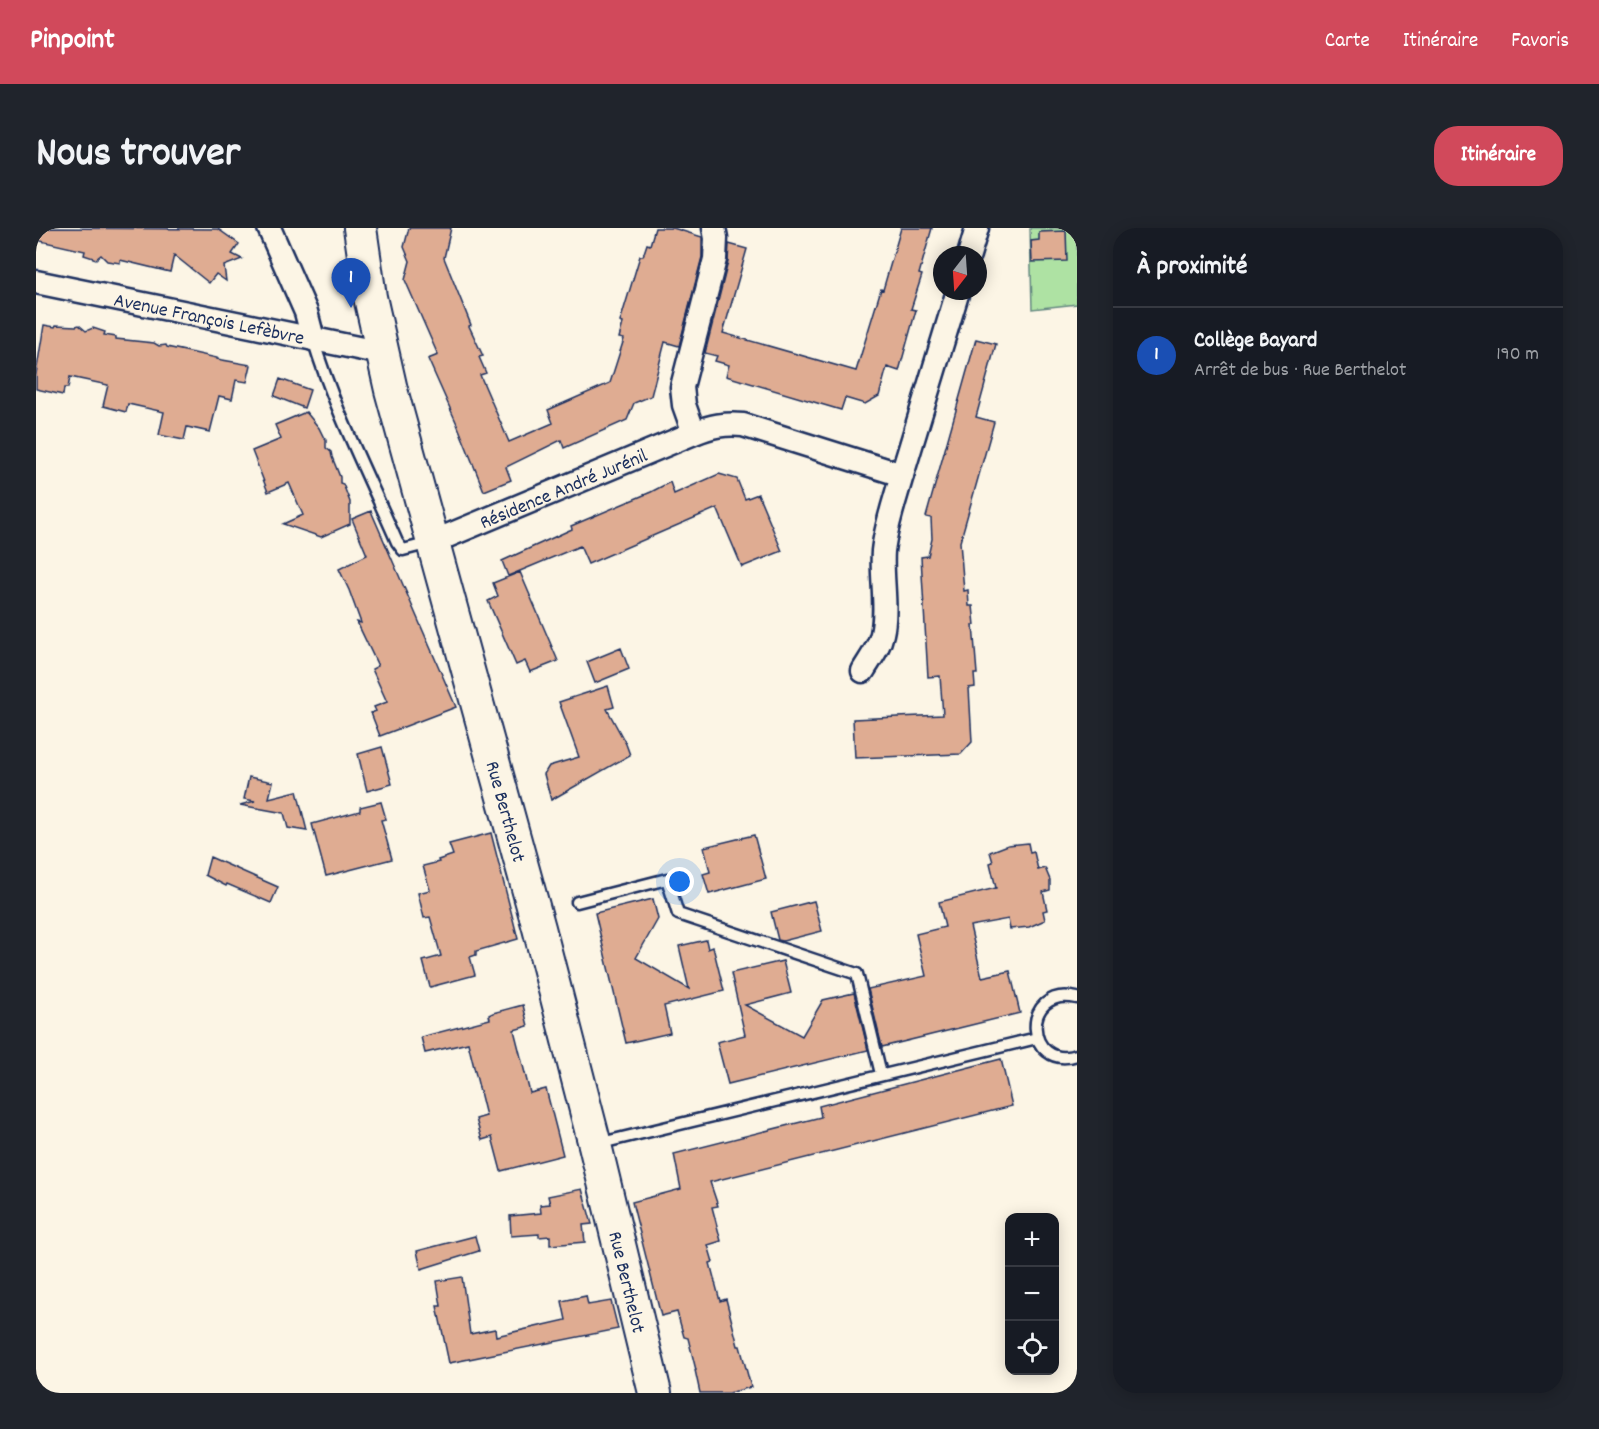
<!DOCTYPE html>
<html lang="fr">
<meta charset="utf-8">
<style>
body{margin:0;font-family:Dekko,sans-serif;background:#20242c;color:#f1f3f6}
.controls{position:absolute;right:18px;bottom:18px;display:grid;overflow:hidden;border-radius:12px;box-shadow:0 3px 15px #0003}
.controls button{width:54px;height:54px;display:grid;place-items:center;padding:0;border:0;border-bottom:2px solid #363941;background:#171b24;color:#f1f3f6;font:30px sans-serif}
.compass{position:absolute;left:897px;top:18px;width:54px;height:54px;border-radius:50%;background:#171b24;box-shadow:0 3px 15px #0003;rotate:197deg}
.you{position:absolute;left:644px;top:654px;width:21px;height:21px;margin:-15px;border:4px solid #fff;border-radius:50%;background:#1a73e8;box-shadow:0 0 0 9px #1a73e833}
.badge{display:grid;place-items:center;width:39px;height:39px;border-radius:50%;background:#d1495b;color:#fff;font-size:20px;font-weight:700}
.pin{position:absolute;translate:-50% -50px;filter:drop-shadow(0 2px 3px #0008)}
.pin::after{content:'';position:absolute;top:32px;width:21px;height:18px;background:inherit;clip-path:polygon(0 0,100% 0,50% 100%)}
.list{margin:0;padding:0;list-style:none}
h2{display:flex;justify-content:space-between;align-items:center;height:78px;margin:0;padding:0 24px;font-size:26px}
h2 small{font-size:20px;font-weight:400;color:#9ea1a6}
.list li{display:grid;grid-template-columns:39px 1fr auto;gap:18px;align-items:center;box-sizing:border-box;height:96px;padding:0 24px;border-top:2px solid #363941}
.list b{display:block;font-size:22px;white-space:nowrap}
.list p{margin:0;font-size:20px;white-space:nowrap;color:#9ea1a6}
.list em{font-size:20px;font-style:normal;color:#9ea1a6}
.icon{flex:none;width:33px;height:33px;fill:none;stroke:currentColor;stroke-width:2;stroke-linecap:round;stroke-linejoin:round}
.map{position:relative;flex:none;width:1041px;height:1165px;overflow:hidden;border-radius:24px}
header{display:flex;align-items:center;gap:36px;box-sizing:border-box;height:84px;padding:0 30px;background:#d1495b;color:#fff}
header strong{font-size:28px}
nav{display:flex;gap:33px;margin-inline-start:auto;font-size:21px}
.intro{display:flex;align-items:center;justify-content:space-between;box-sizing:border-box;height:144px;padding:0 36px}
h1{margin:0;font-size:42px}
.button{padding:15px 27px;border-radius:24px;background:#d1495b;color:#fff;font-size:21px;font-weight:700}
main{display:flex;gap:36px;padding:0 36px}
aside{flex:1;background:#171b24;border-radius:24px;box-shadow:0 3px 15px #0003}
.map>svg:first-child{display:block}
.green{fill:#aee2a3;stroke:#648880;stroke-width:1.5}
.building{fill:#dfac92;stroke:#1b2f5e;stroke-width:1.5}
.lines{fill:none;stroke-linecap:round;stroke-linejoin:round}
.lane-casing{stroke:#1b2f5e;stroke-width:15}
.street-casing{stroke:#1b2f5e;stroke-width:27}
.secondary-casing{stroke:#1b2f5e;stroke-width:36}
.lane{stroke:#fcf5e5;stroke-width:10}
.street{stroke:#fcf5e5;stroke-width:22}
.secondary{stroke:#fcf5e5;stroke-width:32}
.labels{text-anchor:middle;stroke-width:4.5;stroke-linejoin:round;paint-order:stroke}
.street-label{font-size:20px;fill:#1b2f5e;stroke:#fcf5e5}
</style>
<header>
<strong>Pinpoint</strong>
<nav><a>Carte</a><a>Itinéraire</a><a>Favoris</a></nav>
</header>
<div class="intro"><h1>Nous trouver</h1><a class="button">Itinéraire</a></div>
<main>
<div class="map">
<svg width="1041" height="1165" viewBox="0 0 1041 1165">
<rect width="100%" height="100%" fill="#fcf5e5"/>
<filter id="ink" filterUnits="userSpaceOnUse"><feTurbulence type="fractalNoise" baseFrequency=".0167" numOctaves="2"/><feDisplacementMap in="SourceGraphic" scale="12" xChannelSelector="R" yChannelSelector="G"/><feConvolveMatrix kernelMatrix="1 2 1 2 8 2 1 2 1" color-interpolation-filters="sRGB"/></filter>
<g filter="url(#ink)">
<path class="green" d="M 994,0 L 1041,0 L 1041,76 L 996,81 Z"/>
<path class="building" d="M 0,0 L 182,1 L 203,16 L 196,26 L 206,31 L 188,38 L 190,53 L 180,46 L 173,55 L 138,27 L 134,44 L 84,32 L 84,35 L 71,33 L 65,27 L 60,31 L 48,27 L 49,23 L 0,12 Z
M 373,0 L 415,0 L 408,30 L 435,97 L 433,98 L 447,128 L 443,129 L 450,145 L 444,147 L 473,214 L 517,195 L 512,182 L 574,155 L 588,111 L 583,110 L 587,95 L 584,94 L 604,28 L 607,28 L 611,16 L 614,17 L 619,0 L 637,0 L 666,9 L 666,29 L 643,118 L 629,114 L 615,168 L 598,175 L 591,192 L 528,220 L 525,212 L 470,239 L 475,252 L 448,263 L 421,196 L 392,131 L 402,127 L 369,52 L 374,33 L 368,19 Z
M 865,0 L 896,0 L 883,46 L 886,47 L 875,81 L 880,82 L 863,143 L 851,139 L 843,168 L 829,176 L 809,170 L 805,182 L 690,148 L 693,137 L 679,133 L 681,128 L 669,125 L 692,34 L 693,16 L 711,21 L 687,105 L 820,143 L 845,61 L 847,62 Z
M 1030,3 L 1031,33 L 996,34 L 995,13 L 1003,12 L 1003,4 Z
M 8,97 L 19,99 L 20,97 L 40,98 L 43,97 L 50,103 L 57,100 L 69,104 L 68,107 L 80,109 L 80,111 L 118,115 L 123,118 L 130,117 L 131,119 L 181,130 L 181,131 L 215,137 L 211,154 L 200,152 L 196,171 L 183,168 L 174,204 L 151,199 L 148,212 L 123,207 L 128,184 L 92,176 L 90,184 L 67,178 L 72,157 L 34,149 L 32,160 L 28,160 L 27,167 L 0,161 L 0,146 Z
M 940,111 L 960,116 L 940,189 L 958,194 L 924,314 L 928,363 L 932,362 L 933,378 L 937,378 L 939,397 L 937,397 L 941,446 L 938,446 L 939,459 L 933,460 L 936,514 L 925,526 L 819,530 L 817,491 L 907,487 L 904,448 L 892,449 L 885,329 L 892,328 L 896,311 L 895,290 L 890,289 Z
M 244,151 L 274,162 L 268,180 L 238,168 Z
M 270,184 L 283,200 L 288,210 L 290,212 L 290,220 L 295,224 L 296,229 L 304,249 L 304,255 L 307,256 L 314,274 L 314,296 L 285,309 L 247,296 L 267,287 L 253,255 L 232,264 L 216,223 L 245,211 L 239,197 Z
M 683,246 L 701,251 L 709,271 L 722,266 L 746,323 L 706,339 L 681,280 L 552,336 L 544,318 L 472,348 L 466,333 L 536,301 L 535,298 L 615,264 L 634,254 L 638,266 Z
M 335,283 L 420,479 L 344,508 L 335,485 L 340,483 L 338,479 L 351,474 L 336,441 L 342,438 L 321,394 L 325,395 L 313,362 L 303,341 L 331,327 L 316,291 Z
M 484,344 L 522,433 L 494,444 L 489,433 L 480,437 L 452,373 L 462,368 L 457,355 Z
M 585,420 L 593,441 L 559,455 L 551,434 Z
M 572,458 L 578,479 L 571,481 L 590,516 L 594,527 L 515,572 L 508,546 L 513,538 L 543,529 L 523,474 Z
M 346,519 L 356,556 L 331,563 L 322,526 Z
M 213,549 L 237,554 L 233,570 L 261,563 L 271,603 L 252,600 L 248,585 L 204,577 L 219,573 L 208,571 Z
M 345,574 L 350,591 L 345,592 L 356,631 L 290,648 L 276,596 L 324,583 L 324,579 Z
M 455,605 L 482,711 L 440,723 L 440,727 L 434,729 L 439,747 L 394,759 L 387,733 L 405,728 L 394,689 L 388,690 L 382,665 L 394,662 L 387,638 L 403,634 L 402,632 L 417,627 L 413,616 Z
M 718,607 L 730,651 L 673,666 L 667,646 L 674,644 L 668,619 Z
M 992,615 L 994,625 L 998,624 L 1002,642 L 1009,640 L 1014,652 L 1014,662 L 1007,664 L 1011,682 L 1007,683 L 1009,692 L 993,699 L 974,701 L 972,691 L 934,698 L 946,749 L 974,743 L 984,785 L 846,819 L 832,761 L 890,748 L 880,706 L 909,699 L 903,674 L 960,660 L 954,635 L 957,634 L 954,624 L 972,617 Z
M 174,629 L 242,659 L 235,675 L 191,656 L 190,658 L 169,647 Z
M 617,671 L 622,691 L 600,730 L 653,761 L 643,718 L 670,712 L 672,721 L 677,719 L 688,763 L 628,778 L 634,805 L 590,815 L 559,685 Z
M 778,673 L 786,703 L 747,713 L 742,712 L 735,684 Z
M 747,733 L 755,765 L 709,777 L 766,808 L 787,772 L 818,765 L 832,822 L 692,856 L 681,814 L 709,807 L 695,745 Z
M 487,777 L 492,798 L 478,802 L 494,865 L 510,861 L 527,927 L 465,943 L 456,909 L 446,912 L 440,891 L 450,888 L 432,815 L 389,825 L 385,809 L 454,791 L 453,787 L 457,785 Z
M 965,831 L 976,878 L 674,954 L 682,978 L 676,979 L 685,1013 L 672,1017 L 677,1034 L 674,1035 L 684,1073 L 690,1071 L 702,1118 L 704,1118 L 715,1159 L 693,1165 L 664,1165 L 659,1142 L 660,1142 L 652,1110 L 648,1109 L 641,1084 L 625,1088 L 596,974 L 645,961 L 638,926 L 785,889 L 783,878 Z
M 546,961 L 556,996 L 547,997 L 549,1014 L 514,1017 L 514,1008 L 503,1009 L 503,1006 L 475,1008 L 474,988 L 505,985 L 504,977 L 514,976 L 512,968 Z
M 439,1008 L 443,1023 L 385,1041 L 381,1023 Z
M 426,1049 L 434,1106 L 459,1101 L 460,1108 L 530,1092 L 526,1073 L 550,1068 L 552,1077 L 575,1073 L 582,1101 L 413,1135 L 401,1078 L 405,1078 L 401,1053 Z"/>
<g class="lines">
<defs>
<path id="lane" d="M 277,111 C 298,181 332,247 361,314 L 367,322 L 394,315
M 541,674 L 631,651 L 642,686 L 821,746 L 845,846
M 1041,770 C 983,757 989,844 1041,827
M 561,916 L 1001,810"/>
<g id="street">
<path d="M 233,0 L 270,84 L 277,111"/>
<path d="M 933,27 L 941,0"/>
<path id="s1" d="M 0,54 L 346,125"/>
<path d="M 658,205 L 648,177 L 646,159 L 679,31 L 680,10 L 678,0"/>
<path id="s2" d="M 397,314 L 658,205 C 675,198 689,195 707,197 L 866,247 L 922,63"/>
<path d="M 827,443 C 834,431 843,420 846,406 C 852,379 845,350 847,323 C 850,297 859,272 866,247"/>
</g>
<g id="secondary">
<path id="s3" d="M 324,0 L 334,69 L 355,162 L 503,700 L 559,917 L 619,1165"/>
</g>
</defs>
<use href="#lane" class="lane-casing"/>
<use href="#street" class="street-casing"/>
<use href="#secondary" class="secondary-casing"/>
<use href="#lane" class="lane"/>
<use href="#street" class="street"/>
<use href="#secondary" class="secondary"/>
</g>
</g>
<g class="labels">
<g class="street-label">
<text dy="7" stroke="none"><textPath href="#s1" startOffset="177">Avenue François Lefèbvre</textPath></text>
<text dy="7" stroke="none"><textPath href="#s2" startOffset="141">Résidence André Jurénil</textPath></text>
<text dy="7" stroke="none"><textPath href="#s3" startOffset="602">Rue Berthelot</textPath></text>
<text dy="7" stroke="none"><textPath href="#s3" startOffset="1088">Rue Berthelot</textPath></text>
</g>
</g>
</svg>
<div class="controls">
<button>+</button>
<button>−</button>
<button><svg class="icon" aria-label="locate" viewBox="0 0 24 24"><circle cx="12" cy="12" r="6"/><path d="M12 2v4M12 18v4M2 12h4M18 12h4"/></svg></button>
</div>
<svg class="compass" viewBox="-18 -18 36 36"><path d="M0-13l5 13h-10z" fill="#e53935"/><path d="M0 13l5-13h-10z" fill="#9ea1a6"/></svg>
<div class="you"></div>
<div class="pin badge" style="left:315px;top:80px;background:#1a4fb4">1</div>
</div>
<aside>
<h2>À proximité<small></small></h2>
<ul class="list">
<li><span class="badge" style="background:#1a4fb4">1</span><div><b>Collège Bayard</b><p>Arrêt de bus · Rue Berthelot</p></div><em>190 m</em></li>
</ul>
</aside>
</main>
